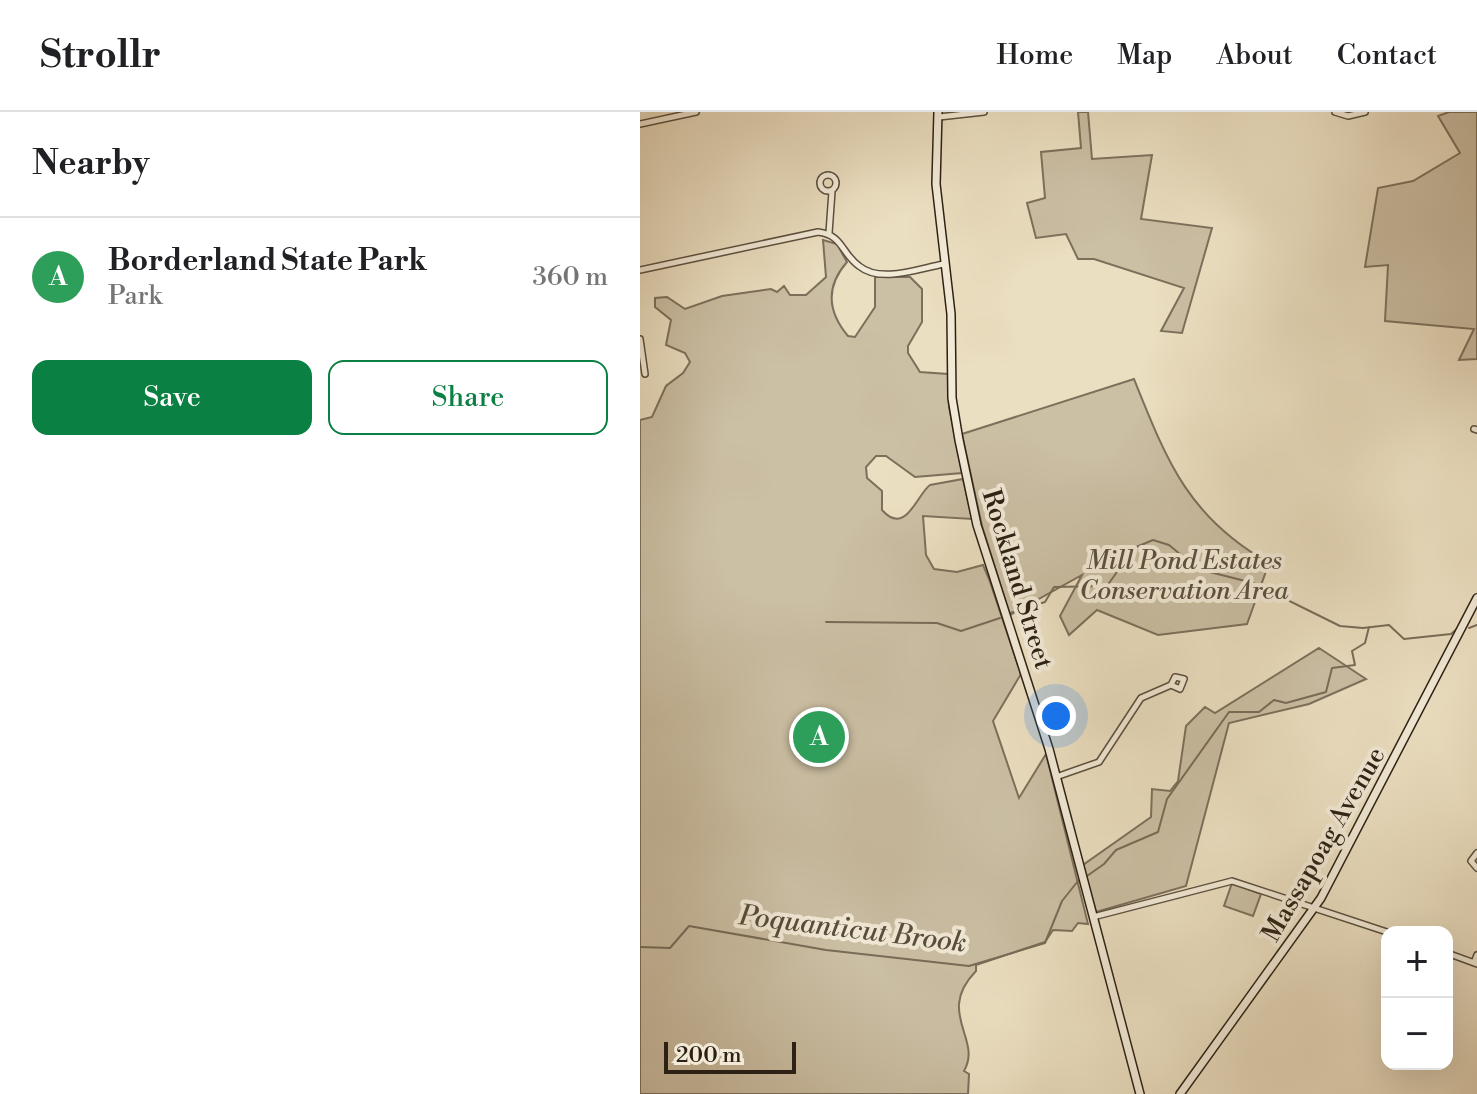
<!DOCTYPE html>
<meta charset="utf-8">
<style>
body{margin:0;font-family:"Libre Bodoni",serif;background:#f2f2f2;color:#202124}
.controls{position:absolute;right:24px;bottom:24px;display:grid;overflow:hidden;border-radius:16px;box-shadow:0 8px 32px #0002}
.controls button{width:72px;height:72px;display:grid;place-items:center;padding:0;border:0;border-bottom:2px solid #e0e0e0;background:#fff;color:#202124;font:40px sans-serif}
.scale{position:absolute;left:24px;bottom:20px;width:132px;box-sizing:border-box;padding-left:8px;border:4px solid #2c2114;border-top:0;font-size:22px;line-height:28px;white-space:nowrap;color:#2c2114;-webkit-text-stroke:6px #f2ead7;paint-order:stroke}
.you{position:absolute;left:416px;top:604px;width:28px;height:28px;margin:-20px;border:6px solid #fff;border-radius:50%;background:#1a73e8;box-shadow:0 0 0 12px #1a73e833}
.badge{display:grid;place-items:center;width:52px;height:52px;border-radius:50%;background:#0b8043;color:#fff;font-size:26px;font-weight:700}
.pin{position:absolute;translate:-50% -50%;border:4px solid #fff;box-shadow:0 2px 8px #0006}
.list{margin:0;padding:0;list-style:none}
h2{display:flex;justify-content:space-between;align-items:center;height:104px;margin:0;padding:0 32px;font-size:34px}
h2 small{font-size:26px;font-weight:400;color:#757577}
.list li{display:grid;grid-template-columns:52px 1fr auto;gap:24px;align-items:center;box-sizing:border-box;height:120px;padding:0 32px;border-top:2px solid #e0e0e0}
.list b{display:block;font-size:30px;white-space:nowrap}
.list p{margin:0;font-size:26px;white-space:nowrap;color:#757577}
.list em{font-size:26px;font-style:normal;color:#757577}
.actions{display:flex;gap:16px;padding:24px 32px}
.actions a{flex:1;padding:18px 0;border:2px solid #0b8043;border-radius:16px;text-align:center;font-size:28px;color:#0b8043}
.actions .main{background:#0b8043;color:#fff}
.map{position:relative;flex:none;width:837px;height:982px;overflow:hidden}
header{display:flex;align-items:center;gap:48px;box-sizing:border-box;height:112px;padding:0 40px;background:#fff;border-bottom:2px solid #e0e0e0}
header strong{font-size:38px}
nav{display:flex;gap:44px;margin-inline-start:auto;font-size:28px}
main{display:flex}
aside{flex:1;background:#fff}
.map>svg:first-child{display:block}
.green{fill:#cbbfa4;stroke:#7c705c;stroke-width:2}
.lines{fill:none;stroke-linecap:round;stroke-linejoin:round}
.stream{stroke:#786c58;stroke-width:2}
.street-casing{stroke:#5c503f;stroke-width:8}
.secondary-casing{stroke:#2c2114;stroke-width:10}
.street{stroke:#f2ead7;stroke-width:5}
.secondary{stroke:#f2ead7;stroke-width:7}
.labels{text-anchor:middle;stroke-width:8;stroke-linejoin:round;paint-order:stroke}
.park-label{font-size:26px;font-style:italic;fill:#5c503f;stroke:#f2ead7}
.street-label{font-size:26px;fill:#2c2114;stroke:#f2ead7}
.water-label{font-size:28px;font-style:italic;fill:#584d3c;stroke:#f2ead7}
</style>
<header>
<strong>Strollr</strong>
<nav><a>Home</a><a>Map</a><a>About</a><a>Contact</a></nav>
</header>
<main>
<aside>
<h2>Nearby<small></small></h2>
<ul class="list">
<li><span class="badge" style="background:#2e9e5b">A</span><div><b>Borderland State Park</b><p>Park</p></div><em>360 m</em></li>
</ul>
<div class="actions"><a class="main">Save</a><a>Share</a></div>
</aside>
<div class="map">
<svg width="837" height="982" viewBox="0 0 837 982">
<rect width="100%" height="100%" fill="#ebdfc1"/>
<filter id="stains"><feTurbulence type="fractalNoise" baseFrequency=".0025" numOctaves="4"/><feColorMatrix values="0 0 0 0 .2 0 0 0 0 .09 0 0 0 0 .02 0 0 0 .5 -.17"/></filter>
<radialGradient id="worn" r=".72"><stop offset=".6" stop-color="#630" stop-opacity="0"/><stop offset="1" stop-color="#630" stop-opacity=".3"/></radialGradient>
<path class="green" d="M 438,0 L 448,0 L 452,47 L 512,43 L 501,107 L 572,116 L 542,221 L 521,219 L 544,176 L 454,147 L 438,147 L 426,122 L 396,126 L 387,91 L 405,86 L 401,40 L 441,36 Z
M 809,0 L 837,0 L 837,247 L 819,248 L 834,217 L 745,209 L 748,153 L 725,155 L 738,76 L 773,69 L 820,41 L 798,4 Z
M 183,128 L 197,132 L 207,150 C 186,174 187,199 208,224 L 215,225 L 235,195 L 235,165 L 270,165 L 282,177 L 282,210 L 268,234 L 268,241 L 280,260 L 308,262 L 309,295 L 322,361 L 275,365 L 246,344 L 236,344 L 226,355 L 227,366 L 242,379 L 242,398 C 266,425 277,382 290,373 L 323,367 L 332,407 L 283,404 L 286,443 L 294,457 L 317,460 L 343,453 L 349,467 L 381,562 L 353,609 L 379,686 L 406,642 L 448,812 L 438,811 L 432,819 L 413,818 L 405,830 L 336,853 L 336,859 C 295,901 343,927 324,959 L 329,962 L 328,982 L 0,982 L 0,308 L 12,305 L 26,274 L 43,261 L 50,250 L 45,241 L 26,233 L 31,208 L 15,195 L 15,186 L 27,185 L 45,197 L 82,184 L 131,177 L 137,180 L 144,174 L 150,183 L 166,183 L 186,165 Z
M 494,267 C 527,349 548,405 629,451 L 607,512 L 518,523 L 457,498 L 429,523 L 420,504 L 442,463 L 370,503 L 342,414 L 322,322 Z
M 679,536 L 726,567 L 669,592 L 589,611 L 546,774 L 456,800 L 443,753 L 511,705 L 512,677 L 530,679 L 538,669 L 546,614 L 565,595 L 575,601 Z
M 592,771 L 621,782 L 613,804 L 584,794 Z"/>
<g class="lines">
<path class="stream" d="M 370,501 L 405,490 L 414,475 L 467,474 L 494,436 L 513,428 L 529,433 L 558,457 L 613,471 L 700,514 L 723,516 L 749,513 L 764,527 L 811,522 L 818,516
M 186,510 L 297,511 L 321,519 L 360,506
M 829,516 L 837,513
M 447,764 L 464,752 L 476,738 L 518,720 L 527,687 L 589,600 L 619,600 L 634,588 L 646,591 L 686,580 L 692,556 L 715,553 L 712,539 L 725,531 L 729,515
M 0,835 L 30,836 L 49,814 L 186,838 L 329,854 L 405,831 L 422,789 L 438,769"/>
<defs>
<path id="street" d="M 695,0 L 708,4 L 725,0
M 299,5 L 344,0
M 0,12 L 56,0
M180 71a8 8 0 1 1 16 0a8 8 0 1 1-16 0Z
M 189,121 L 192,79
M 0,158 L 178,120 C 203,123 201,141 219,154 C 241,172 280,156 304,152
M 0,227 L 5,262
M 834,317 L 837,318
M 416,665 L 459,650 L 501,586 L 531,573 L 540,577 L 544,567 L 535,565 L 531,573
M 837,741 L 831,749 L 837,756
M 453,805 L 592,769 L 747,820
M 807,841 L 837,852
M 834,851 L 837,843"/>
<path id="secondary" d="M 298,0 L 296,72 L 311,202 L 312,286 L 319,328 L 337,413 L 409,637 L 500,982
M 540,982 L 681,786 L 837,486"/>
</defs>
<use href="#street" class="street-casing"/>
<use href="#secondary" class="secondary-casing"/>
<use href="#street" class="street"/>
<use href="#secondary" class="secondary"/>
</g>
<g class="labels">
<g class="park-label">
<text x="544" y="457">Mill Pond Estates<tspan x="544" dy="30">Conservation Area</tspan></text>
</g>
<g class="street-label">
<text transform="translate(378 467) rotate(73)" y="9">Rockland Street</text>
<text transform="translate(683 732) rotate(-60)" y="9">Massapoag Avenue</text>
</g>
<g class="water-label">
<text transform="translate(213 816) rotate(7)" y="10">Poquanticut Brook</text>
</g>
</g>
<rect width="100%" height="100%" filter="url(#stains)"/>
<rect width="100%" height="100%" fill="url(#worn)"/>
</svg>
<div class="controls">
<button>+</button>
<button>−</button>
</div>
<div class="scale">200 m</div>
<div class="you"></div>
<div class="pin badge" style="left:179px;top:625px;background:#2e9e5b">A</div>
</div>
</main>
